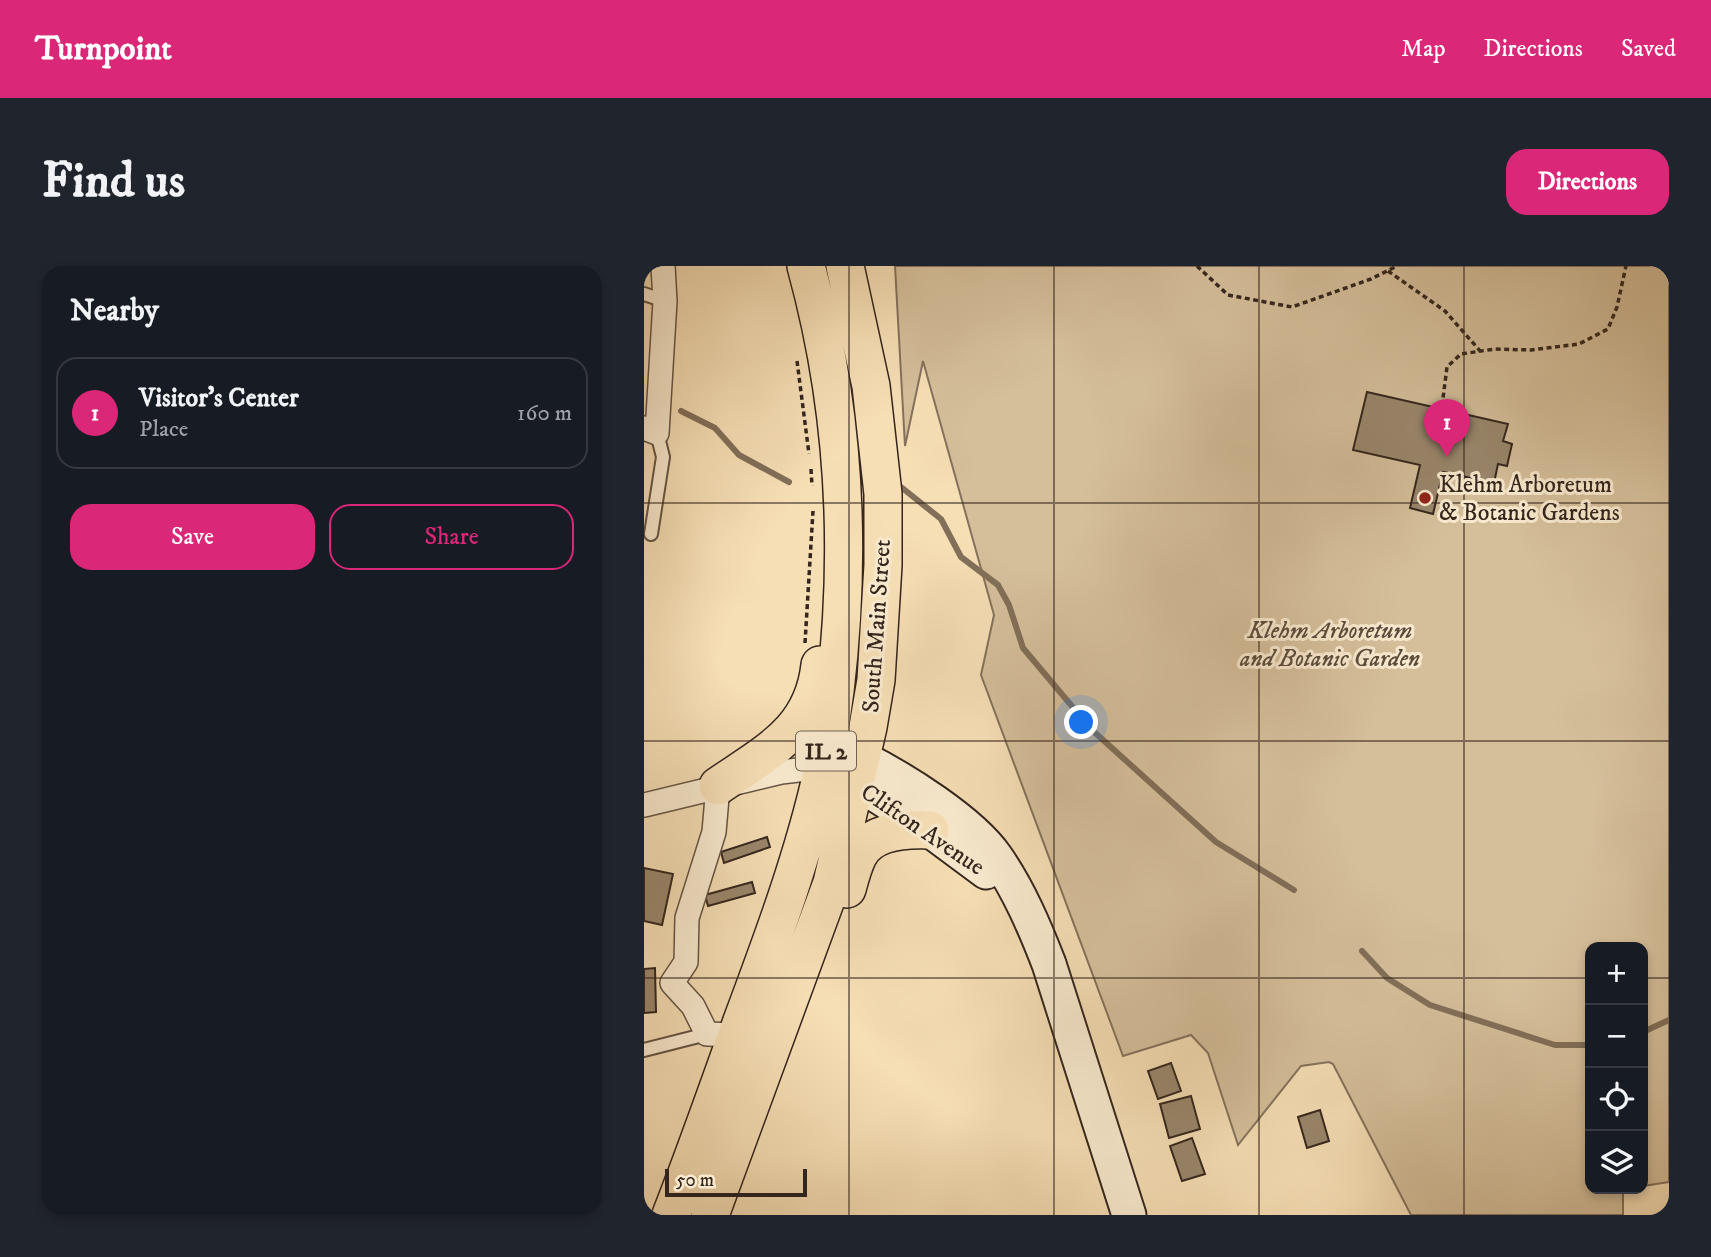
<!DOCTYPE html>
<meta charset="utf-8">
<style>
body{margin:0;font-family:"IM FELL DW Pica",serif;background:#20242c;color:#f1f3f6}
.controls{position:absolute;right:21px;bottom:21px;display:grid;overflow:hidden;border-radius:14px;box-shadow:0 4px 10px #0003}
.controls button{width:63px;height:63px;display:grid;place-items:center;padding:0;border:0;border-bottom:2px solid #363941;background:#171b24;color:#f1f3f6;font:35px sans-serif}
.scale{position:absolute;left:21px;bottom:18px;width:142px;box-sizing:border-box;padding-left:7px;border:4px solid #34261d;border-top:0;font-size:19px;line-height:24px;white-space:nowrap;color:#34261d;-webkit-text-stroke:5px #f9eacf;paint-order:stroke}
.you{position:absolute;left:438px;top:457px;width:24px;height:24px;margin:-18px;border:5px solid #fff;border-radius:50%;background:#1a73e8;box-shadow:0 0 0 10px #1a73e833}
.badge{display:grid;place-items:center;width:46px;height:46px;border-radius:50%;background:#db2777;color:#fff;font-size:23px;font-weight:700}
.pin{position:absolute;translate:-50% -58px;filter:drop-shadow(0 2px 4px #0008)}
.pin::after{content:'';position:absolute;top:37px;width:24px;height:21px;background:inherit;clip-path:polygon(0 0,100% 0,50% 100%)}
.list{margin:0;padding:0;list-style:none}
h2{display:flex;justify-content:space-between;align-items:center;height:91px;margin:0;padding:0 28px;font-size:30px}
h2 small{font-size:23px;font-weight:400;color:#9ea1a6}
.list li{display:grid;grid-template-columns:46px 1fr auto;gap:21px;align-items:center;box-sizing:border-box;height:112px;margin:0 14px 14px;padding:0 14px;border:2px solid #363941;border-radius:21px}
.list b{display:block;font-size:26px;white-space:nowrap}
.list p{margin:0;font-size:23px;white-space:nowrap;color:#9ea1a6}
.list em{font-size:23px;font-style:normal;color:#9ea1a6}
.actions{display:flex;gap:14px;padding:21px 28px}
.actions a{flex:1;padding:16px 0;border:2px solid #db2777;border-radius:21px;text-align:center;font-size:24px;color:#db2777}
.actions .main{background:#db2777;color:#fff}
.icon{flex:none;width:38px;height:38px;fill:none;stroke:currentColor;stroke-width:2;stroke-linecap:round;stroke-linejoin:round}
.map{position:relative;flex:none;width:1025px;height:949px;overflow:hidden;border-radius:21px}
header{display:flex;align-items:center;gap:42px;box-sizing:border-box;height:98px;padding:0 35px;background:#db2777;color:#fff}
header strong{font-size:33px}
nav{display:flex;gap:38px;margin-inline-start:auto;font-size:24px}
.intro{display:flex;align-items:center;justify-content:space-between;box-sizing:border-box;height:168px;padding:0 42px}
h1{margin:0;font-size:49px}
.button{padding:18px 32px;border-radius:21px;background:#db2777;color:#fff;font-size:24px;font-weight:700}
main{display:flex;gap:42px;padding:0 42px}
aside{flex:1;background:#171b24;border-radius:21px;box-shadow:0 4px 10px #0003}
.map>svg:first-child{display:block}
.green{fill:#d5bf9b;stroke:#84725c;stroke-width:2}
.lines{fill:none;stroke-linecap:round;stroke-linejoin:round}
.stream{stroke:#816f59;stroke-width:6}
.building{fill:#99866c;stroke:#34261d;stroke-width:2}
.lane-casing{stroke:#645443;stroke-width:16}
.street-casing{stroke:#645443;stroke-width:26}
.secondary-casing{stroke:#34261d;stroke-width:37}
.primary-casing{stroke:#34261d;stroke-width:40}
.path{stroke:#34261d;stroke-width:3.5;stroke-dasharray:5 3.5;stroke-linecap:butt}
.lane{stroke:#f9eacf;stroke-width:12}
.street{stroke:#f9eacf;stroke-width:23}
.secondary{stroke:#f9eacf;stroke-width:33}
.primary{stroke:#f6deb5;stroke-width:37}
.grid{fill:none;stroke:#34261d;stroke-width:2;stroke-opacity:0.55}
.poi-dot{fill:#8f2418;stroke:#f9eacf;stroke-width:2.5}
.labels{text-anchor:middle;stroke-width:6;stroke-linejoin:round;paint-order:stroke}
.shield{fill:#f9eacf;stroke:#6f6152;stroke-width:2}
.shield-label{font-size:23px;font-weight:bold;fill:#34261d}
.poi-label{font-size:24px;fill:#34261d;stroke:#f9eacf;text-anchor:start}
.street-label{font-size:24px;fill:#34261d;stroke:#f9eacf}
.park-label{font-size:24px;font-style:italic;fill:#5c4c3c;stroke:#f9eacf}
</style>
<header>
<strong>Turnpoint</strong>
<nav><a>Map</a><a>Directions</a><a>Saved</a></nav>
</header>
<div class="intro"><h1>Find us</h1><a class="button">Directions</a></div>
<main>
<aside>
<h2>Nearby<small></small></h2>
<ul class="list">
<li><span class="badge">1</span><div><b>Visitor's Center</b><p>Place</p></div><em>160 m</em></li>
</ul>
<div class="actions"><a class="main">Save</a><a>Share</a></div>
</aside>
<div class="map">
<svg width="1025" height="949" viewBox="0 0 1025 949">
<rect width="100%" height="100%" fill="#f6deb5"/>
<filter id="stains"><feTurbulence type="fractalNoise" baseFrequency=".00286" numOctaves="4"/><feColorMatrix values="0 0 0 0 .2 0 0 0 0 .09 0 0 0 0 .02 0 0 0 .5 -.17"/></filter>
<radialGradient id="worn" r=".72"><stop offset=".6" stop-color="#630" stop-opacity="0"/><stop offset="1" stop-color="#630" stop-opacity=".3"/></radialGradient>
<path class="green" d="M 251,0 L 1025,0 L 1025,916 L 999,920 L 999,681 L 946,681 L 946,923 L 984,923 L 979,924 L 979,949 L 767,949 L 689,798 L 685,796 L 657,800 L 594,879 L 564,787 L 547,769 L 479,790 L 337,409 L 350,349 L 279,95 L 261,180 Z"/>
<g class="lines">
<path class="stream" d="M 37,145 L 71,162 L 95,189 L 145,216
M 252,217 L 297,253 L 317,291 L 354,319 L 365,339 L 379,382 L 448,464 L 572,576 L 650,624
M 718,685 L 743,712 L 786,739 L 911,779 L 946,779
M 999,766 L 1025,754"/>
</g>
<path class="building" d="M 723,126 L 864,158 L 859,175 L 868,178 L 863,200 L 854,198 L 850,217 L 799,206 L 789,248 L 766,242 L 776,199 L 709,184 Z
M 123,571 L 126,581 L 80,597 L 77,586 Z
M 0,602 L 29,608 L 18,659 L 0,655 Z
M 108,616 L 111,627 L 64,640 L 61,629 Z
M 11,702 L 12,746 L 0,747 L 0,703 Z
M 527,797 L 537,825 L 514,833 L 504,805 Z
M 547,830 L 556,863 L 525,872 L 516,838 Z
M 676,844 L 685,875 L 663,882 L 654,851 Z
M 548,872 L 561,908 L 538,915 L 526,880 Z"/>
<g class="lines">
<defs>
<path id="lane" d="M 0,28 L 21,35
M 7,268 L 19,191 L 13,167
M 0,784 L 63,768"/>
<path id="street" d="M 0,162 L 13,167 L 21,35 L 19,0
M 74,520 L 70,566 L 43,652 L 42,696 L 28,717 L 49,740 L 63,768 L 94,769
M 0,539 L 137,506 L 180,501"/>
<path id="secondary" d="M 192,498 L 218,492 C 258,512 327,555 352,591 C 375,624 391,662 405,698 L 485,949
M 188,506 L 235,531 L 276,557 L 342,606"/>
<path id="primary" d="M 74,520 C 123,486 169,465 176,399
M 203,623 C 206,612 209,600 214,590 C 226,565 262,563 286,564
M 27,949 C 52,885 75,820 98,755 C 129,672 160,589 179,503 C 185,478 187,451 191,425 C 208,283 200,138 162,0
M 66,949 L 188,617 L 224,461 L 232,414 L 239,299 L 239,228 L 227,120 L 201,0"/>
</defs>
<use href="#lane" class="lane-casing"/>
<use href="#street" class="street-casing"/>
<use href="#secondary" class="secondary-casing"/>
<use href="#primary" class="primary-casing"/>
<path class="path" d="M 553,0 L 584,29 L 648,41 L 727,13 L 753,0
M 744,5 L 801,45 L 837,86
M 153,95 L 165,188
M 798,140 L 803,101 L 817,88 L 851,83 L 887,84 L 935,78 L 964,63 L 973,41 L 982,0
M 167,203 L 168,220
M 161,377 L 169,245"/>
<use href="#lane" class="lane"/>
<use href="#street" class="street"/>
<use href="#secondary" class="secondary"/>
<use href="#primary" class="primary"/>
</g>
<path class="grid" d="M 205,0 L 205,949M 410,0 L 410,949M 615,0 L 615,949M 820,0 L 820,949M 0,237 L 1025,237M 0,475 L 1025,475M 0,712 L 946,712M 999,712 L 1025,712"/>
<circle class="poi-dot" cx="781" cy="232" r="7"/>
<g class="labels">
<rect class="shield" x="152" y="465.5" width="60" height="39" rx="5"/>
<g class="shield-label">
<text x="182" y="493">IL 2</text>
</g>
<g class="poi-label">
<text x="795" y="226">Klehm Arboretum<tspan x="795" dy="28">&amp; Botanic Gardens</tspan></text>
</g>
<g class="street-label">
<text transform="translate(232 360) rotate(-86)" y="8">South Main Street</text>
<text transform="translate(279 563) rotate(34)" y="8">Clifton Avenue</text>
</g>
<g class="park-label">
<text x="686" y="372">Klehm Arboretum<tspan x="686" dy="28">and Botanic Garden</tspan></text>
</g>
</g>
<rect width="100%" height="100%" filter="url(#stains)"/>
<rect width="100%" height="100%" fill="url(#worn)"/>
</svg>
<div class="controls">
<button>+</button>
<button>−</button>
<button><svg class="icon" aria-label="locate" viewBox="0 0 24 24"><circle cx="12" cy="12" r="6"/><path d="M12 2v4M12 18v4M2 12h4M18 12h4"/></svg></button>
<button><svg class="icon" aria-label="layers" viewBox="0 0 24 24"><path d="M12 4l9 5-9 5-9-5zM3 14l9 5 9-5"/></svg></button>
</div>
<div class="scale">50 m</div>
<div class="you"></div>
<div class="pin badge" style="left:803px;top:191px">1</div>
</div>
</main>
